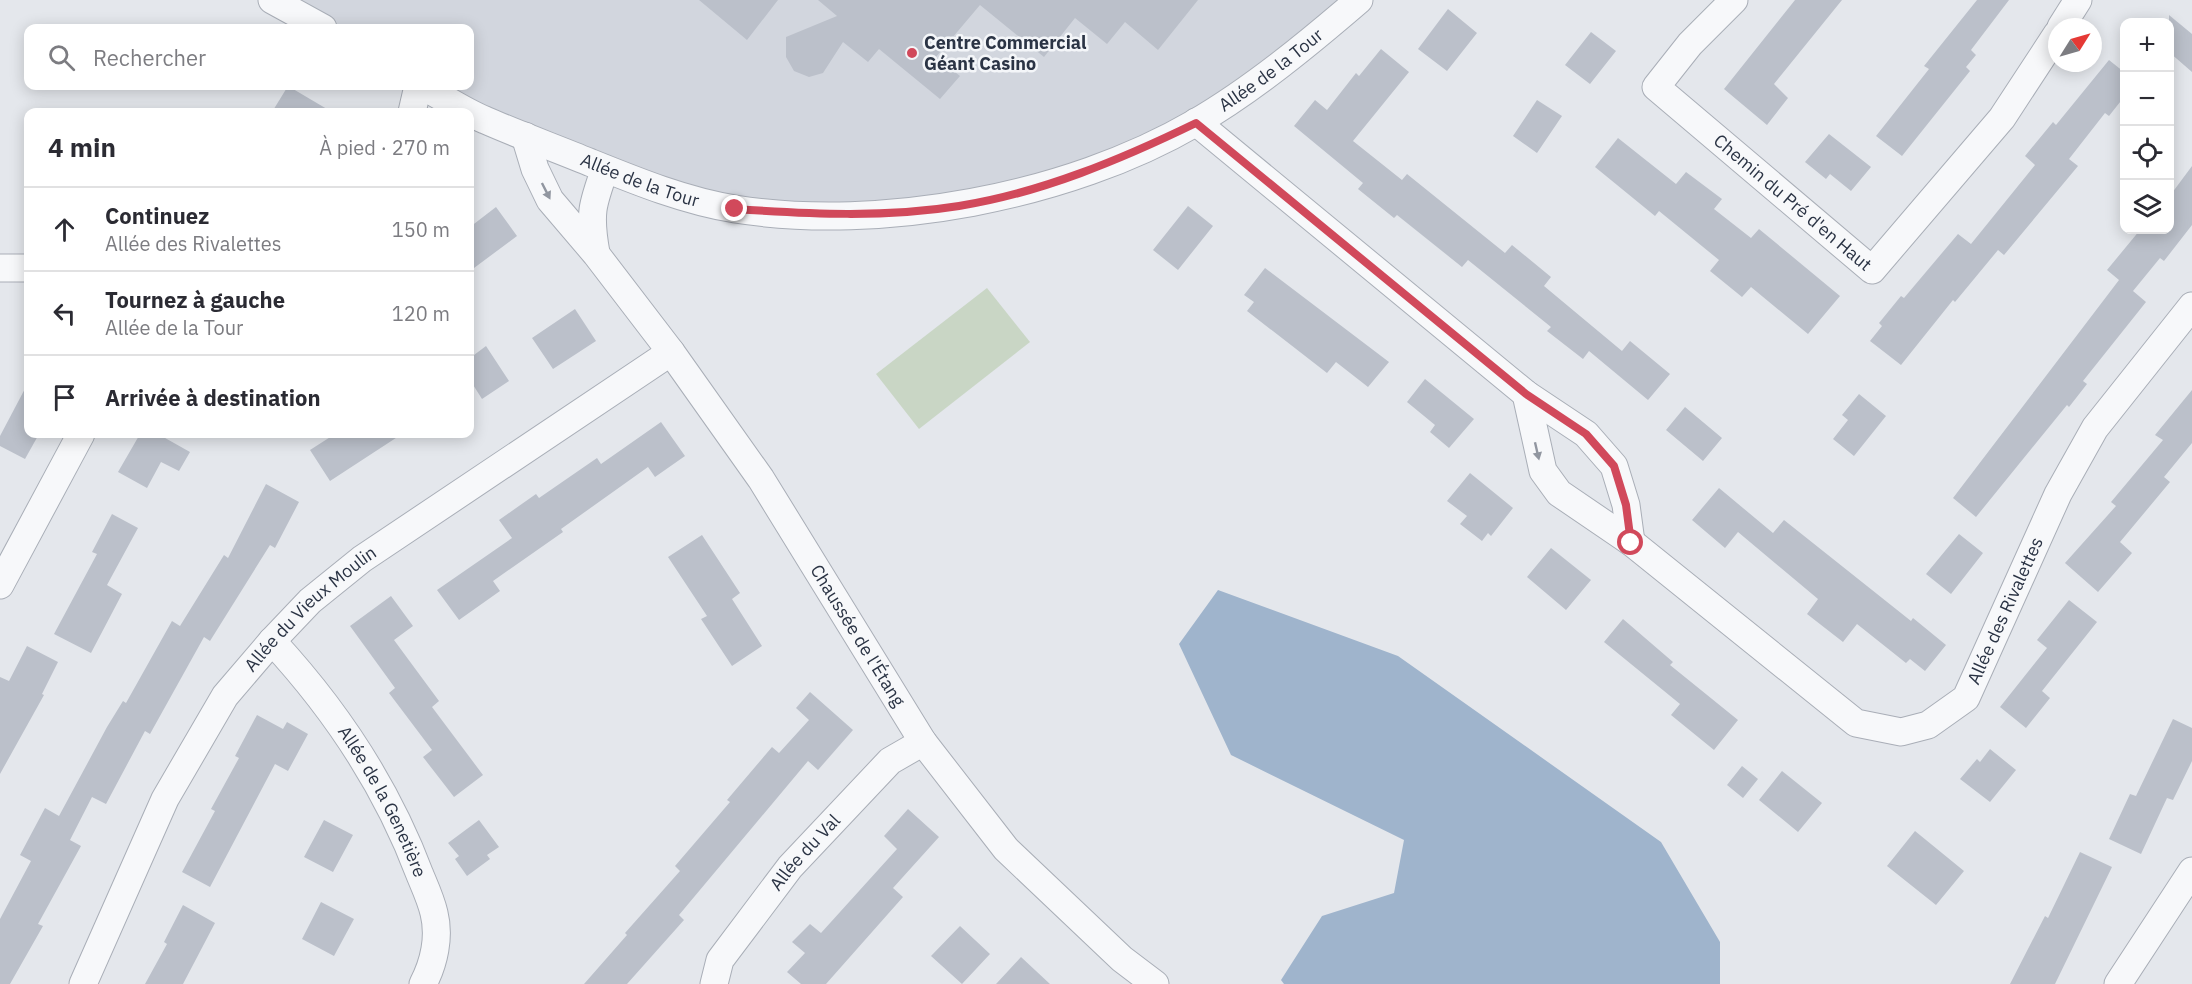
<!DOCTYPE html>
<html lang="fr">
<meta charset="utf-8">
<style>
body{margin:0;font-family:"IBM Plex Sans",sans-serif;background:#f7f7f7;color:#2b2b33}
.controls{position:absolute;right:18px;top:18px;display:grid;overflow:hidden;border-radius:12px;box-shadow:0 3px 15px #0003}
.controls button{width:54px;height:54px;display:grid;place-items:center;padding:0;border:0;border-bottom:2px solid #e1e1e2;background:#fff;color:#2b2b33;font:30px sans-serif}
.compass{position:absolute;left:2048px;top:18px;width:54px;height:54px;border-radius:50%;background:#fff;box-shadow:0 3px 15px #0003;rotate:53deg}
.stop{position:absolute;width:18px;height:18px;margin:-14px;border:4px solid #d1495b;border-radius:50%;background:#fff}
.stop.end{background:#d1495b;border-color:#fff;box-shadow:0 2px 6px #0008}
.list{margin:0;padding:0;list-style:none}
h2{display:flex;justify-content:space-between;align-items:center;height:78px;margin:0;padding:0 24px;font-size:26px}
h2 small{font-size:20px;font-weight:400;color:#7c7c81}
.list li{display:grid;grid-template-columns:39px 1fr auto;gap:18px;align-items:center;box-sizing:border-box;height:84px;padding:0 24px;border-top:2px solid #e1e1e2}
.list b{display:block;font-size:22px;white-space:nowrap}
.list p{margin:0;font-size:20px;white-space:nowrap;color:#7c7c81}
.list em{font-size:20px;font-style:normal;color:#7c7c81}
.icon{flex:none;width:33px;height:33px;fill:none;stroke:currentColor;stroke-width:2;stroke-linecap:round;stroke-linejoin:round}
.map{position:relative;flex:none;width:2192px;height:984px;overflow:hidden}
.search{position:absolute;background:#fff;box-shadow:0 3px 15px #0003;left:24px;top:24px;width:450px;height:66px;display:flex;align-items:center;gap:15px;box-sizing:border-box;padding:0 21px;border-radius:12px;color:#7c7c81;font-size:22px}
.panel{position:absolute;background:#fff;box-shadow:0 3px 15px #0003;left:24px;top:108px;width:450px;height:330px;border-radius:12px}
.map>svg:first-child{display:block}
.built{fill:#d2d6de}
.green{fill:#c9d6c5}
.water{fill:#9fb4cc}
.building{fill:#bbc0ca}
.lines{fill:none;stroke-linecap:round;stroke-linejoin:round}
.street-casing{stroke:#a9aeb7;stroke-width:29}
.street{stroke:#f7f8fa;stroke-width:27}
.oneway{fill:#9196a0}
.route{stroke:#d1495b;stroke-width:8}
.poi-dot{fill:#d1495b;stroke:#f4f6f9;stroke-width:2}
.labels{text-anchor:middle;stroke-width:5;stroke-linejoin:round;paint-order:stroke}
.poi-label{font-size:18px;font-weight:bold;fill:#2b3445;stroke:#f4f6f9;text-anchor:start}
.street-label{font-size:18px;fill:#2b3445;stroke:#f4f6f9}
</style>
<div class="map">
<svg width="2192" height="984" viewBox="0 0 2192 984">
<rect width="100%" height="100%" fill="#e4e7ec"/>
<path class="built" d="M 272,0 L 1359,0 L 1196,122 L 959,206 L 735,209 L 422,86 L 470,86 L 470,28 L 323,28 Z"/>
<path class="green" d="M 987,288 L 1030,342 L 919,429 L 876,374 Z"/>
<path class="water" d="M 1218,590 L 1398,656 L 1661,842 L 1720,942 L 1720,984 L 1284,984 L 1281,980 L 1322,916 L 1394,893 L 1404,840 L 1231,755 L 1179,644 Z"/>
<path class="building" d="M 699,0 L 778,0 L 747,40 Z
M 818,0 L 1198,0 L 1158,50 L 1125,22 L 1107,44 L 1075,18 L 1044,57 L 980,5 L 936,57 L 960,76 L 940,99 L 879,49 L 868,62 L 843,42 L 823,73 L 809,77 L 794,71 L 786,57 L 786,37 L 837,16 Z
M 1795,0 L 1842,0 L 1774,84 L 1788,98 L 1767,125 L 1724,89 Z
M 1977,0 L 2009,0 L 1971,50 L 1976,55 L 1966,67 L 1970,71 L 1902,156 L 1876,136 L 1929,69 L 1924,66 Z
M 1448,9 L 1477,33 L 1447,71 L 1418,49 Z
M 2169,15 L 2192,34 L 2192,72 L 2169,52 Z
M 1591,32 L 1616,51 L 1590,84 L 1565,65 Z
M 1381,49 L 1409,72 L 1353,141 L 1402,180 L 1407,174 L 1505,253 L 1512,245 L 1551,277 L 1544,286 L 1622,351 L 1630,341 L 1670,374 L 1648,400 L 1589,351 L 1583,359 L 1547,331 L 1551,327 L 1468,260 L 1462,267 L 1397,215 L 1394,218 L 1358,189 L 1363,183 L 1294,126 L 1315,100 L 1327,110 L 1356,73 L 1359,76 Z
M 2109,60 L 2124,72 L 2124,97 L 2109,116 L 2105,113 L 2069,159 L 2078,166 L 2004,255 L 1998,250 L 1955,302 L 1953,300 L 1901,365 L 1870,341 L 1882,326 L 1879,323 L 1901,296 L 1904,298 L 1958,234 L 1971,244 L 2035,165 L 2025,156 L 2053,122 L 2056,125 Z
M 288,86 L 332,112 L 272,112 Z
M 1537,100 L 1562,116 L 1537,153 L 1513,136 Z
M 1829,134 L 1871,167 L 1851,191 L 1830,174 L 1826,179 L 1805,162 Z
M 1618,138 L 1676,184 L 1686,172 L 1722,199 L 1714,209 L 1751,238 L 1759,229 L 1840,296 L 1808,334 L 1751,287 L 1742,297 L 1710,271 L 1719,260 L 1659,211 L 1655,216 L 1595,167 Z
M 2192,166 L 2192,225 L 2164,261 L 2160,258 L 2133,291 L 2146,302 L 2083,381 L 2087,384 L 2069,407 L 2067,405 L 1976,517 L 1953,498 L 2119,280 L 2107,270 L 2140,230 L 2169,230 L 2169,197 Z
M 1188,206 L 1213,226 L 1178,270 L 1153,250 Z
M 496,207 L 517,236 L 470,271 L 470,227 Z
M 1265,268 L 1389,362 L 1368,387 L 1336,362 L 1327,373 L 1247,311 L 1254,302 L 1244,295 Z
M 575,309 L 596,341 L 553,369 L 532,338 Z
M 486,346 L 509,381 L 482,399 L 470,380 L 470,358 Z
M 1425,379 L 1474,419 L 1449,448 L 1430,432 L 1435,425 L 1407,402 Z
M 28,383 L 28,434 L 39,434 L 25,459 L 0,446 L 0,436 Z
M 2192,390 L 2192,443 L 2164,477 L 2170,482 L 2120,542 L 2132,553 L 2098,592 L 2065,563 L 2116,506 L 2111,502 L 2163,440 L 2155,435 Z
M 1859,394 L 1886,416 L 1854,456 L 1833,439 L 1848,420 L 1842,415 Z
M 1685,407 L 1722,438 L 1703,461 L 1666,430 Z
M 661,422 L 685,456 L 655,477 L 648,467 L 561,529 L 563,532 L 493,581 L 500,591 L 459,620 L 437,590 L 512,538 L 499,520 L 536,494 L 539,498 L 597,458 L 601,464 Z
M 140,434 L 158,434 L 190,452 L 179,471 L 161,462 L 147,488 L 118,472 Z
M 335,434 L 402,434 L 330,481 L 310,450 Z
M 1470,473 L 1513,508 L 1491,536 L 1488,533 L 1482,541 L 1460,524 L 1467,516 L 1447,501 Z
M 266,484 L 299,502 L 275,548 L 270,545 L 210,641 L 204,637 L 150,734 L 145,731 L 106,804 L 92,797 L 70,840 L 81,846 L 38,924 L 43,926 L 10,984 L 0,984 L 0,919 L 31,861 L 20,855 L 45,808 L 59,816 L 107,727 L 123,701 L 126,703 L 172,621 L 180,626 L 224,555 L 228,558 Z
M 1719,488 L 1773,533 L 1784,520 L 1911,621 L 1913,618 L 1946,645 L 1925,671 L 1910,659 L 1906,663 L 1857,624 L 1843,642 L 1807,614 L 1818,599 L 1738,532 L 1725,548 L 1692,520 Z
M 112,514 L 138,528 L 107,585 L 122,594 L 91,653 L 54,634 L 97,554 L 92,552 Z
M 1959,534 L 1983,553 L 1951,594 L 1926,574 Z
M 702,535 L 740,593 L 732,599 L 762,646 L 732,666 L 701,619 L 707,616 L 668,557 Z
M 1551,548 L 1591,580 L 1566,610 L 1527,577 Z
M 391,596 L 413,626 L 394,640 L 439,701 L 432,707 L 483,775 L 454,797 L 423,757 L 432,750 L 389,693 L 395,688 L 350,626 Z
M 2069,600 L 2097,622 L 2042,691 L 2050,698 L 2026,728 L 2000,707 L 2047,648 L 2037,640 Z
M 1623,619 L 1673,662 L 1670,665 L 1738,720 L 1714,750 L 1671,715 L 1680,704 L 1604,642 Z
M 27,646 L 58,662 L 42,694 L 44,695 L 0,774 L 0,677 L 9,681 Z
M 810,692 L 853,730 L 818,770 L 808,761 L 679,915 L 684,920 L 627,984 L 584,984 L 627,935 L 625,933 L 680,871 L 675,866 L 730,802 L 727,800 L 772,747 L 779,753 L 809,720 L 796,708 Z
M 257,715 L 283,729 L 287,722 L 308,734 L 288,771 L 275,764 L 210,887 L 182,872 L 215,811 L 211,809 L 239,758 L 235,756 Z
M 2173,719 L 2192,728 L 2192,761 L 2173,800 L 2167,798 L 2141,854 L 2109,839 L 2130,794 L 2136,796 Z
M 1990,749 L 2016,770 L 1990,802 L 1960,779 L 1977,759 L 1980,762 Z
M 1742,766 L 1758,779 L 1743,798 L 1727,785 Z
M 1782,771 L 1822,803 L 1798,832 L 1759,800 Z
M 908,809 L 939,837 L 893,888 L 903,897 L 826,984 L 801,984 L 787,972 L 805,953 L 792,942 L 810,924 L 821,933 L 897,849 L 884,836 Z
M 324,820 L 353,835 L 333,872 L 304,857 Z
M 479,820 L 499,847 L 487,855 L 490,859 L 467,876 L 455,859 L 459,856 L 448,843 Z
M 1915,831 L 1964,871 L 1936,905 L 1887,866 Z
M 2080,852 L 2112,867 L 2055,984 L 2010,984 L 2045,916 L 2048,918 Z
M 321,902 L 354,919 L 334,956 L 302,939 Z
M 183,905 L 215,923 L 183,984 L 145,984 L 167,944 L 164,942 Z
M 960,926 L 990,954 L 962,984 L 931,956 Z
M 1021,957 L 1050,984 L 996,984 Z"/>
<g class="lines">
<defs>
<g id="street">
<path d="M 272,0 L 323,28"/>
<path id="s1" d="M 1734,0 L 1690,44 L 1656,87 L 1872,270 L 2002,118 L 2057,34"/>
<path d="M 2061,27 L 2078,0"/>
<path id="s2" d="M 422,86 C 443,97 463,111 485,120 C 519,135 555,148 589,162 C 636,181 685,201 735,209 C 881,232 1068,197 1195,123 C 1252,90 1309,43 1359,0"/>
<path d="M 412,112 L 418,86"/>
<path d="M 1196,122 L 1526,394 L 1586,434 L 1614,466 L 1626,505 L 1631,542"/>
<path id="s3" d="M 525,136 L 535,169 L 550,200 L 596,254 L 671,352 L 761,479 L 923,742 L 1006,849 L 1122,959 L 1155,984"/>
<path d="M 596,253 C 589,214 592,205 605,169"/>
<path d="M 0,268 L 28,268"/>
<path id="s4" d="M 1526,394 L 1543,471 L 1559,493 L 1631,542 L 1856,723 L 1901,732 L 1928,725 L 1966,698 L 2058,494 L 2095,428 L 2192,306"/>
<path d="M 0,585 L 81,434"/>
<path id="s5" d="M 272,641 C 335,709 387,787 420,875 C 425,887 431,900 434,913 C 440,937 434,963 423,984"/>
<path id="s6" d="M 83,984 L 165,799 L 225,696 L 272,641 L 310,601 L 362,559 L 671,352"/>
<path id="s7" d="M 714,984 L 720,960 L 790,867 L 890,761 L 923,742"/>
<path d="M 2118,984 L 2192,871"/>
</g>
</defs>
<use href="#street" class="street-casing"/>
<use href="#street" class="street"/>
</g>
<defs><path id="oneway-solid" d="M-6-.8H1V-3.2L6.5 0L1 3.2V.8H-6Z" transform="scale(1.5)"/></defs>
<g class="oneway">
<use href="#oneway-solid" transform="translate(546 191) rotate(63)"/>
<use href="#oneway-solid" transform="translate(1537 451) rotate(77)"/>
</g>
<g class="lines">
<path class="route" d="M 735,209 C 810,214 885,218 959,206 C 1041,193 1122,159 1196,123 L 1526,394 L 1586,434 L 1614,466 L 1626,505 L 1631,543"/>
</g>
<circle class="poi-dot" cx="912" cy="53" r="6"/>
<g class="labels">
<g class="poi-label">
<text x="924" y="49">Centre Commercial<tspan x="924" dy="21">Géant Casino</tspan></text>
</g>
<g class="street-label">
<text dy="6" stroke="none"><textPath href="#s2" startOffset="906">Allée de la Tour</textPath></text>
<text dy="6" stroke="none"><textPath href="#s2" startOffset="238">Allée de la Tour</textPath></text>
<text dy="6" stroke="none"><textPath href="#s1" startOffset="296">Chemin du Pré d'en Haut</textPath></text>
<text dy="6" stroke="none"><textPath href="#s6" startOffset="444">Allée du Vieux Moulin</textPath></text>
<text dy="6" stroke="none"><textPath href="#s4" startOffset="698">Allée des Rivalettes</textPath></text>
<text dy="6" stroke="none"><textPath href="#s3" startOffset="603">Chaussée de l'Étang</textPath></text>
<text dy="6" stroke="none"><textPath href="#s5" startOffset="196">Allée de la Genetière</textPath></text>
<text dy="6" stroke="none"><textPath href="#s7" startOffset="162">Allée du Val</textPath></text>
</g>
</g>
</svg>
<div class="controls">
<button>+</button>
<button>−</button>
<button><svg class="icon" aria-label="locate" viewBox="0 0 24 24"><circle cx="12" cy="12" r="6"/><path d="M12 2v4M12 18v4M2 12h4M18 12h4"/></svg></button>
<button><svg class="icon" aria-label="layers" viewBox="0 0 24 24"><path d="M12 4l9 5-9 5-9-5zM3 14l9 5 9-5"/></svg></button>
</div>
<svg class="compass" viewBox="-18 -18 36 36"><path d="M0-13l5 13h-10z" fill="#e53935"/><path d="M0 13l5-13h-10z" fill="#7c7c81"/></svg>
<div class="stop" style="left:1631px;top:543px"></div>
<div class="stop end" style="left:735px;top:209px"></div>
<div class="search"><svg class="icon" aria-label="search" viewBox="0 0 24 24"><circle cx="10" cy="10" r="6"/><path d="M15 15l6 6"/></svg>Rechercher</div>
<section class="panel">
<h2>4 min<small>À pied · 270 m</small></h2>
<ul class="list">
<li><svg class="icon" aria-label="ahead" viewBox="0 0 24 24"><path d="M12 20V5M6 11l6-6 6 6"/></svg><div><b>Continuez</b><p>Allée des Rivalettes</p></div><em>150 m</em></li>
<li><svg class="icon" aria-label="left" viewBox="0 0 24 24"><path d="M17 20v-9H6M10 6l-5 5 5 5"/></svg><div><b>Tournez à gauche</b><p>Allée de la Tour</p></div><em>120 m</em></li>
<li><svg class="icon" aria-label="arrive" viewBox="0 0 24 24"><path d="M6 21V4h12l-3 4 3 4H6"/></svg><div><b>Arrivée à destination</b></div></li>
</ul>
</section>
</div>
